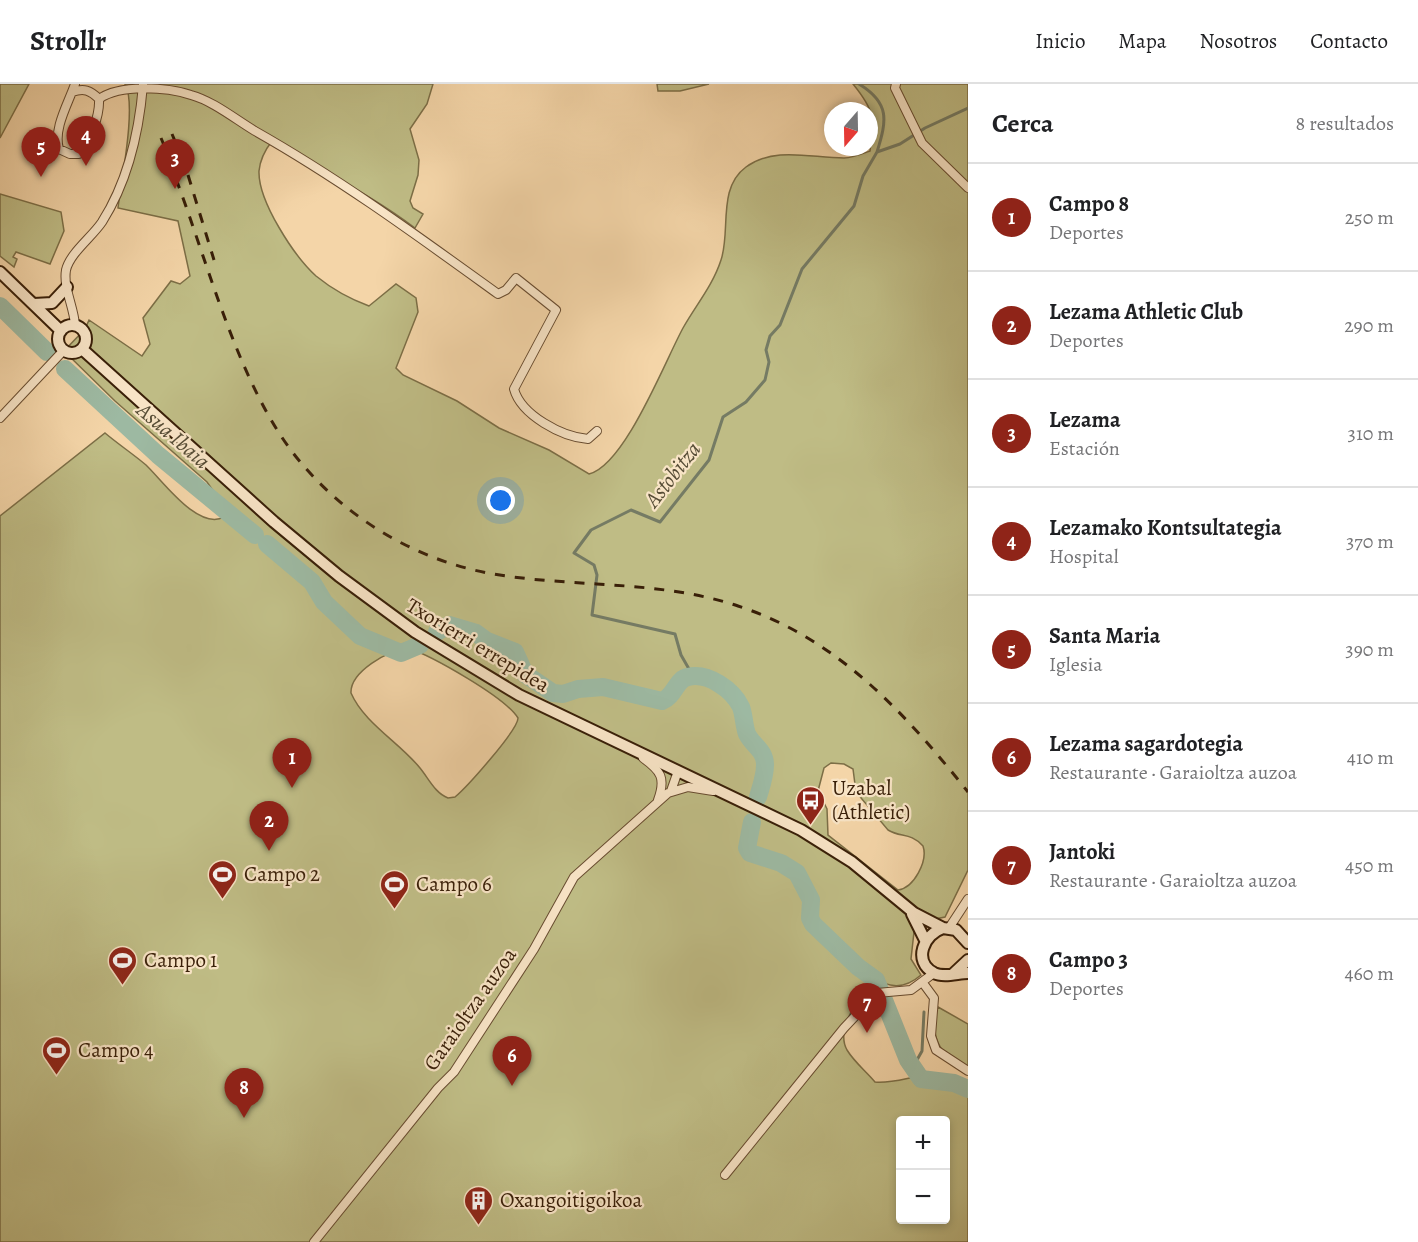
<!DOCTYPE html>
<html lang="es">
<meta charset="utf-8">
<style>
body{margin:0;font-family:Alegreya,serif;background:#f6f6f6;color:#202124}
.controls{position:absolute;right:18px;bottom:18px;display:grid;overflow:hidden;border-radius:6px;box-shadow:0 3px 9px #0003}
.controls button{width:54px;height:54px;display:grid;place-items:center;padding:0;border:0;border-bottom:2px solid #e0e0e0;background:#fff;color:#202124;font:30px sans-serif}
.compass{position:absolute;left:824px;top:18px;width:54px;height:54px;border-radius:50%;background:#fff;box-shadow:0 3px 9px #0003;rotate:200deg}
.you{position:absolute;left:501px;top:417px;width:21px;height:21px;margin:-15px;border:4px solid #fff;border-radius:50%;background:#1a73e8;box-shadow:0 0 0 9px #1a73e833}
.badge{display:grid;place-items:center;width:39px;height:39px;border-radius:50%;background:#8f2418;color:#fff;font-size:20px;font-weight:700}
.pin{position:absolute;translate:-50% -50px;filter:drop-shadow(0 2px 3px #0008)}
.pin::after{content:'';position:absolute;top:32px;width:21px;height:18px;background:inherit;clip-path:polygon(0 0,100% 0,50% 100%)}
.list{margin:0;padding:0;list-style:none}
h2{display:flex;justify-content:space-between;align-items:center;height:78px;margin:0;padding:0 24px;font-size:26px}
h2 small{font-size:20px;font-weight:400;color:#757577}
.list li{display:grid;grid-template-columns:39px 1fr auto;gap:18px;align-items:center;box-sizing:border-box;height:108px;padding:0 24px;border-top:2px solid #e0e0e0}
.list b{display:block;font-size:22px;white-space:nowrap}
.list p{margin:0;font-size:20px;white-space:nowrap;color:#757577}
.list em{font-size:20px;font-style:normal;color:#757577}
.map{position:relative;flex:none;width:968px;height:1158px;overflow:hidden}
header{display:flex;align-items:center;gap:36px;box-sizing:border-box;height:84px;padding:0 30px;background:#fff;border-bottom:2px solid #e0e0e0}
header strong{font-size:28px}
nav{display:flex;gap:33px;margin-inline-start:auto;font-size:21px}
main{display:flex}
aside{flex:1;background:#fff}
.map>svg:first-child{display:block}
.green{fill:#bfbc85;stroke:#7c6e46;stroke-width:1.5;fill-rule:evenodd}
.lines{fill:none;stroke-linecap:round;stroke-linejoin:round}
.stream{stroke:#757b64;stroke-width:3}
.river{stroke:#9db9a2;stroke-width:18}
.street-casing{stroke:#684c30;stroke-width:10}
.secondary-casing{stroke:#391f08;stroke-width:14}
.street{stroke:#f8e4c6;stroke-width:8}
.secondary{stroke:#f8e4c6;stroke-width:10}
.rail{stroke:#391f08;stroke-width:3;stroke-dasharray:10 10;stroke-linecap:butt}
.labels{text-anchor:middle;stroke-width:4.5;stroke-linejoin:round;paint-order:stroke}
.street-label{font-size:21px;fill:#391f08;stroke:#f8e4c6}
.poi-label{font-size:21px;fill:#391f08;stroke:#f8e4c6;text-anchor:start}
.water-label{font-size:22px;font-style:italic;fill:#574d36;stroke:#f8e4c6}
</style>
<header>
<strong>Strollr</strong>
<nav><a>Inicio</a><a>Mapa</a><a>Nosotros</a><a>Contacto</a></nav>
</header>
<main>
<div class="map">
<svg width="968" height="1158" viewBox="0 0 968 1158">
<rect width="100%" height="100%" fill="#f4d5a8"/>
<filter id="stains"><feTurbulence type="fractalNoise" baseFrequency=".00333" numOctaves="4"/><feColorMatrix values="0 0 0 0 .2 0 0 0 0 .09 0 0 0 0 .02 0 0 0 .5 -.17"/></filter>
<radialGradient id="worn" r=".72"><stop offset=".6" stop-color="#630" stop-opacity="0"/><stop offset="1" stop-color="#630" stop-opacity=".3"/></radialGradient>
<path class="green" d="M 0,0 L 29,0 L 0,54 Z
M 125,0 L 433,0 L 427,20 L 410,45 L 419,76 L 418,91 L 410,117 L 413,124 L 423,130 L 415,144 C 370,110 320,86 272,57 C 265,66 260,76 259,87 C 258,117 294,172 316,192 C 332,205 350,215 369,222 L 396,200 L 416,214 L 418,228 L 396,284 L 403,291 L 457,317 L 499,344 L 549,366 L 589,390 C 625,381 665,277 683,244 C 696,221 713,201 721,176 C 731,147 717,104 746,83 C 775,62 811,74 844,74 C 852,74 862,70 870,67 C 874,33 875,27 853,0 L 968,0 L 968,786 L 945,833 L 915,839 L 911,875 L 921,891 C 905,905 888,905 873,892 C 863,911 834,943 847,966 C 855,979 866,987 875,998 C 909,1001 937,974 968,1009 L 968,1158 L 0,1158 L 0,432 L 105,349 C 118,360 133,370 146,381 C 162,396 198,447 224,433 L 226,425 L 207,398 L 115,317 L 64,267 L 85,245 L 89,236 L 142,272 L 150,260 L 143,234 L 171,197 L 180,200 L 190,192 L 178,137 L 118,124 C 121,98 137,20 125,0 ZM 408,564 C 432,572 505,613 518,634 C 518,646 467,703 455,713 L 448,714 C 435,709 429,695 420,684 C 400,659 364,639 351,609 C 350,588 388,566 408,564 ZM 831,679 L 844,680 L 853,685 L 856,708 L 888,746 C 901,754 910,748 923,762 C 928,777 914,804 898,806 L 828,751 L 827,725 L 818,707 L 824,684 ZM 900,1036 L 946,1036 L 946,1136 L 900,1136 Z
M 657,0 L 709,0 L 680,7 L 658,7 Z
M 0,110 L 61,128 L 64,147 L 50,180 L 16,168 L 13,173 L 17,175 L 14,183 L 0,172 Z
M 938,923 L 968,940 L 968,984 C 961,979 949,975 944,968 C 934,957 931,936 938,923 Z"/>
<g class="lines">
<path class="stream" d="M 859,0 C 890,19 887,36 877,68
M 693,592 L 681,571 L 675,550 L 592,531 L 597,491 L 594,481 L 574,469 L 591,446 L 631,426 L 660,438 L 709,376 L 723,333 L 746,318 L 765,296 L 769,278 L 766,266 L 770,252 L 780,241 L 802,185 L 854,122 L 863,92 L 877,68 L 900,60 L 925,44 L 968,24
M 913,983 L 922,967 L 924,928"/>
<path class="river" d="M 0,222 L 47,268
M 65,285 L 158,371 L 255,451
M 267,460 L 312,498 L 324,518 L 360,552 L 401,569 L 420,561
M 437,548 L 449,541 L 476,549 L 487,557 L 515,568 L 525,590 L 553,609 L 563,610 L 578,605 L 603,603 L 662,617 C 675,612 676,595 688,593 C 708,588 733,606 741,623 C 744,631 744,642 747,650 C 753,662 765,666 765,681 C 765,692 761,703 758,713
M 752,738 L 747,764 L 750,769 L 781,779 L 797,789 L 811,816 L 810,834 L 813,840 L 858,883 L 876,896 L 908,976 L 921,995 L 954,999 L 968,1005"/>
<defs>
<path id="street" d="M 896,0 L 895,4 L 922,59 L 968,104
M 72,8 C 84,4 90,6 99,15 C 100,32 90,57 79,70 L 70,70 L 59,65 C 53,45 68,20 75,0
M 99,15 C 120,0 166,3 191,11 C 213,17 235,35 255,47 C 340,95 419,153 498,210 L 506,206 L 516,194 L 556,226 L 514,305 C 521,331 562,353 588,355 L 597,347
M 75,241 C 74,223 63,204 66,186 C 70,169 92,153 102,138 C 128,97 139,49 143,1
M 0,334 L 64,266
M 643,674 C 661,687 666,694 658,716
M 671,707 L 678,687
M 949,844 L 968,815
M 923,899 L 934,914 L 931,952 L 936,966 L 968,987
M 725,1091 L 844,944 L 877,909 L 911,906 L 934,889
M 314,1158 L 438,1004 L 454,988 L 534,865 L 574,793 L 668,709 L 688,703 L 713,707"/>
<path id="secondary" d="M 0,188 L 61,247
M 34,220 L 52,219 L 67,203
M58 255a14 14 0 1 1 28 0a14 14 0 1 1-28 0Z
M 82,265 L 274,438 L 339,492 L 415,548 L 519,611 L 801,746 L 852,778 L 914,829 L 943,844 L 956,846 L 968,859
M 912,830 L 925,856
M 943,844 C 924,850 912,877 934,889 C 944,894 958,889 968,889
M 953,890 L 968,876"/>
</defs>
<use href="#street" class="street-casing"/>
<use href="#secondary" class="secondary-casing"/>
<use href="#street" class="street"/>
<use href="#secondary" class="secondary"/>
<path class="rail" d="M 172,50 L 177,62
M 161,54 L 166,66
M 188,91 L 214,176
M 176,95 C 209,182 239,302 297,374 C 349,438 424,481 506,492 C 583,503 663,497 738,522 C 837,554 905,629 968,708"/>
</g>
<defs>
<symbol id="bus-pin" viewBox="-11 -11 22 30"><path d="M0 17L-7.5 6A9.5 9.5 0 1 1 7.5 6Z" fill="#8f2418" stroke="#f8e4c6"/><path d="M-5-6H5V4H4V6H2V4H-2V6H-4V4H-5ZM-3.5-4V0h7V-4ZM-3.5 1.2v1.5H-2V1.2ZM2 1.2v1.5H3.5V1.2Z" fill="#fff"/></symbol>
<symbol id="stadium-pin" viewBox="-11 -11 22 30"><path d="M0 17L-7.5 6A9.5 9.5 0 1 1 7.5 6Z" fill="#8f2418" stroke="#f8e4c6"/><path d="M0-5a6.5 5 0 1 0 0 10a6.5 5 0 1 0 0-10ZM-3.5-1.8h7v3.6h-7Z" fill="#fff"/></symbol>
<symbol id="building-pin" viewBox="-11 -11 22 30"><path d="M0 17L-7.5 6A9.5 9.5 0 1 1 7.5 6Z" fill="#8f2418" stroke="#f8e4c6"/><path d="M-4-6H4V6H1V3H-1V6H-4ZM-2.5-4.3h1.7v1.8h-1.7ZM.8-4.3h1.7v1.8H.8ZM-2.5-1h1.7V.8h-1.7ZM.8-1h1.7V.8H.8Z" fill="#fff"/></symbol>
</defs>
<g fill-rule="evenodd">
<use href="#bus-pin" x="794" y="700" width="33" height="45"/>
<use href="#stadium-pin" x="206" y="774" width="33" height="45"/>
<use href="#stadium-pin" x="378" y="784" width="33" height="45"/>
<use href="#stadium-pin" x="106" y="860" width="33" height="45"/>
<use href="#stadium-pin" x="40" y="950" width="33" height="45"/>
<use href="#building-pin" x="462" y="1100" width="33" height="45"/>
</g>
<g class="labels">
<g class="street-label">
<text transform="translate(478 561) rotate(31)" y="7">Txorierri errepidea</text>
<text transform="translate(470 925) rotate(-55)" y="7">Garaioltza auzoa</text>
</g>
<g class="poi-label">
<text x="832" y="711">Uzabal<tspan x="832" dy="24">(Athletic)</tspan></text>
<text x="244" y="797">Campo 2</text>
<text x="416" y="807">Campo 6</text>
<text x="144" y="883">Campo 1</text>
<text x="78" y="973">Campo 4</text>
<text x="500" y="1123">Oxangoitigoikoa</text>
</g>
<g class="water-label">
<text transform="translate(174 351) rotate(41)" y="8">Asua Ibaia</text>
<text transform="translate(672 390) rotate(-52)" y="8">Astobitza</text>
</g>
</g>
<rect width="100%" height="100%" filter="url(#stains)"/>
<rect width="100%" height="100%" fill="url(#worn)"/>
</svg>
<div class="controls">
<button>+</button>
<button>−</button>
</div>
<svg class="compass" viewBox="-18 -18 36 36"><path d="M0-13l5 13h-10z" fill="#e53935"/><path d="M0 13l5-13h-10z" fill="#757577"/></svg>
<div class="you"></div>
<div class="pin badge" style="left:292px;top:704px">1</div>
<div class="pin badge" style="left:269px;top:767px">2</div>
<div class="pin badge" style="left:175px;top:105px">3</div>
<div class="pin badge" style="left:86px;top:82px">4</div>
<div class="pin badge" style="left:41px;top:93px">5</div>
<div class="pin badge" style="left:512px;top:1002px">6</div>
<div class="pin badge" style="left:867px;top:949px">7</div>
<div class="pin badge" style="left:244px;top:1034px">8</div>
</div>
<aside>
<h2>Cerca<small>8 resultados</small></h2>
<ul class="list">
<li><span class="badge">1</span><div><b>Campo 8</b><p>Deportes</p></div><em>250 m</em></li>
<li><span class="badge">2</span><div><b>Lezama Athletic Club</b><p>Deportes</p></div><em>290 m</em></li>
<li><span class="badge">3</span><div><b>Lezama</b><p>Estación</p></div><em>310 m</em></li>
<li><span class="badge">4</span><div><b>Lezamako Kontsultategia</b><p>Hospital</p></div><em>370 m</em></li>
<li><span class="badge">5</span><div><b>Santa Maria</b><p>Iglesia</p></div><em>390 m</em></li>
<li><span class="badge">6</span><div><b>Lezama sagardotegia</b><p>Restaurante · Garaioltza auzoa</p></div><em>410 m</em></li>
<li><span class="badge">7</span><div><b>Jantoki</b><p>Restaurante · Garaioltza auzoa</p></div><em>450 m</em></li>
<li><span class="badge">8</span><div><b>Campo 3</b><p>Deportes</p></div><em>460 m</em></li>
</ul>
</aside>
</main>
